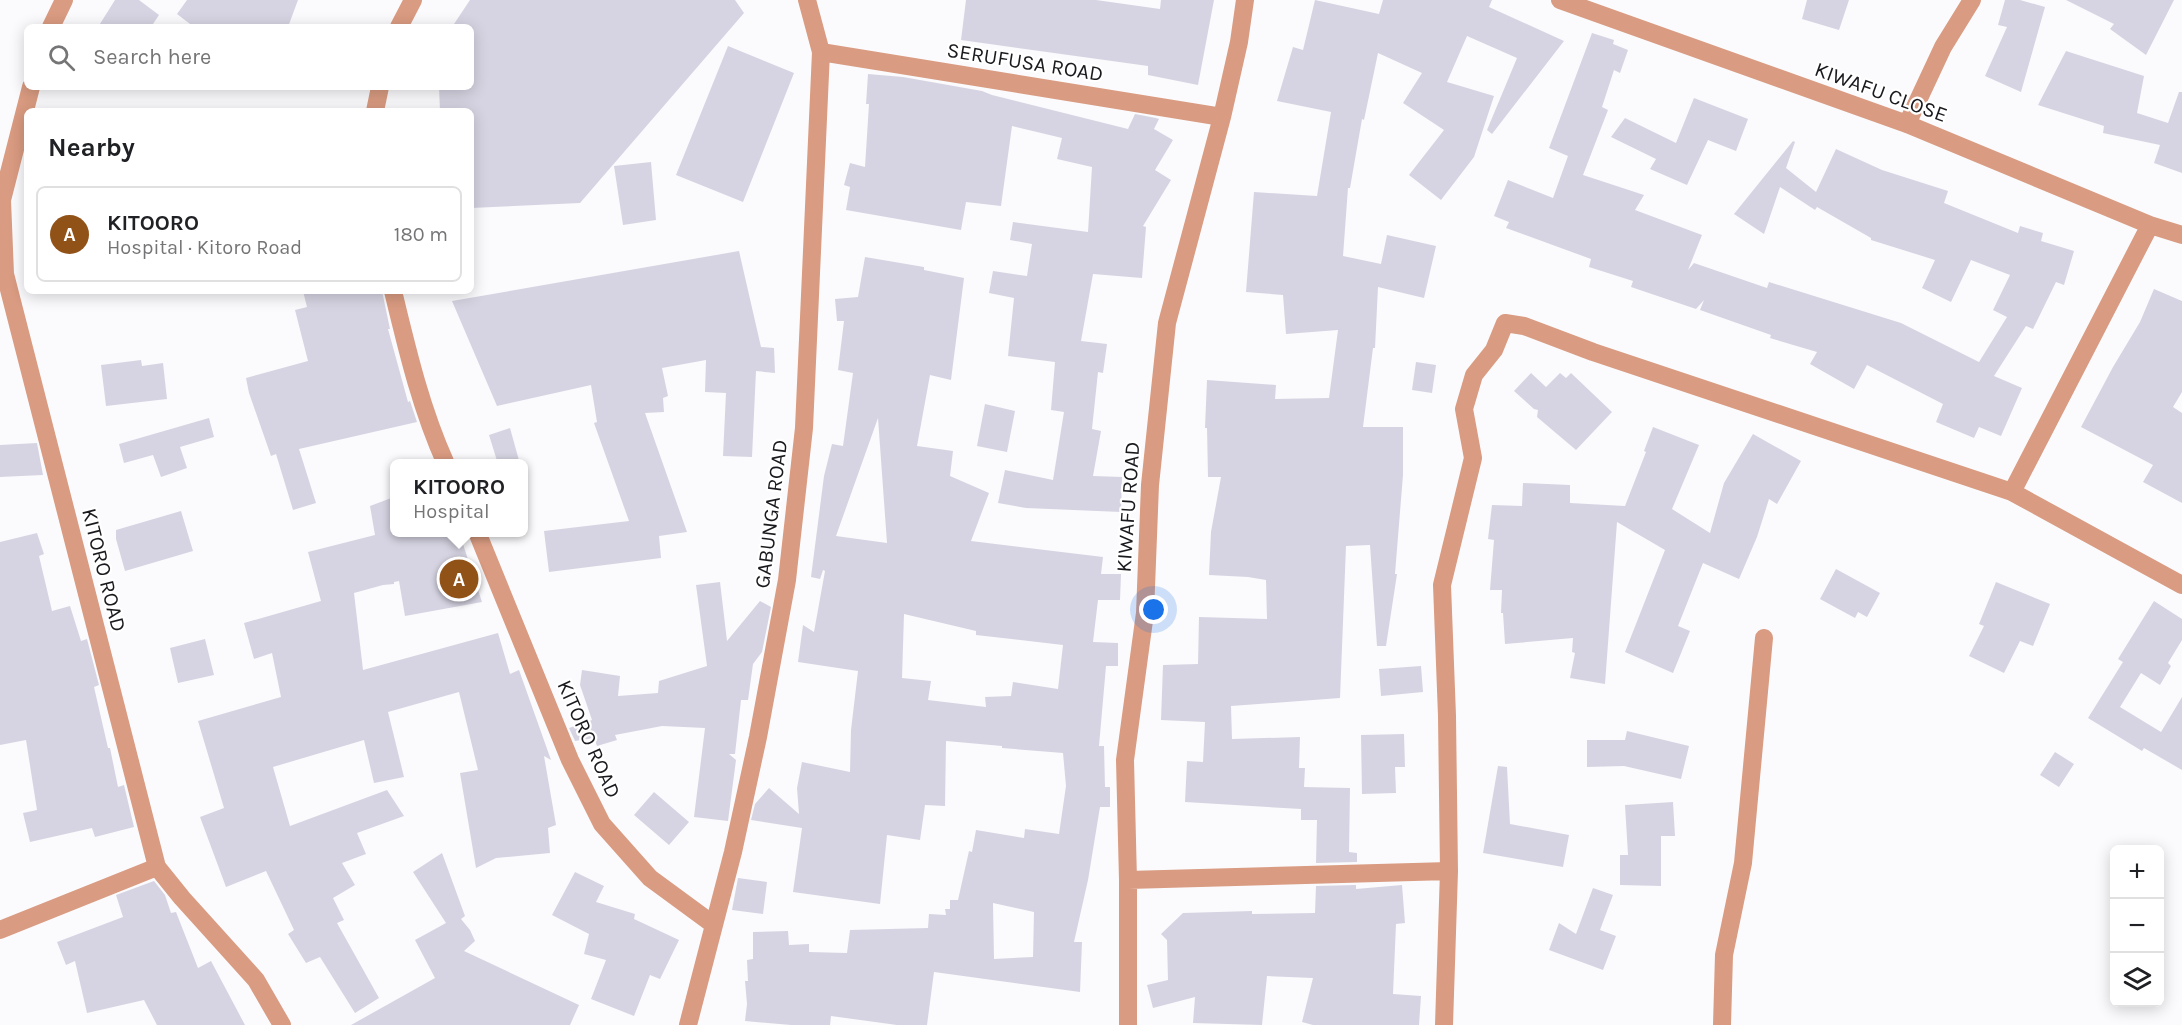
<!DOCTYPE html>
<meta charset="utf-8">
<style>
body{margin:0;font-family:Karla,sans-serif;background:#f2f2f2;color:#202124}
.controls{position:absolute;right:18px;bottom:18px;display:grid;overflow:hidden;border-radius:9px;box-shadow:0 3px 15px #0003}
.controls button{width:54px;height:54px;display:grid;place-items:center;padding:0;border:0;border-bottom:2px solid #e0e0e0;background:#fff;color:#202124;font:30px sans-serif}
.you{position:absolute;left:1154px;top:610px;width:21px;height:21px;margin:-15px;border:4px solid #fff;border-radius:50%;background:#1a73e8;box-shadow:0 0 0 9px #1a73e833}
.badge{display:grid;place-items:center;width:39px;height:39px;border-radius:50%;background:#915218;color:#fff;font-size:20px;font-weight:700}
.pin{position:absolute;translate:-50% -50%;border:3px solid #fff;box-shadow:0 2px 6px #0006}
.popup{position:absolute;left:390px;top:459px;width:138px;height:78px;box-sizing:border-box;display:grid;place-content:center;border-radius:9px;background:#fff;filter:drop-shadow(0 2px 4px #0005);font-size:20px;white-space:nowrap;color:#757577}
.popup b{font-size:22px;color:#202124}
.popup::after{content:'';position:absolute;left:50%;top:100%;margin-left:-12px;border:12px solid transparent;border-top-color:#fff}
.list{margin:0;padding:0;list-style:none}
h2{display:flex;justify-content:space-between;align-items:center;height:78px;margin:0;padding:0 24px;font-size:26px}
h2 small{font-size:20px;font-weight:400;color:#757577}
.list li{display:grid;grid-template-columns:39px 1fr auto;gap:18px;align-items:center;box-sizing:border-box;height:96px;margin:0 12px 12px;padding:0 12px;border:2px solid #e0e0e0;border-radius:9px}
.list b{display:block;font-size:22px;white-space:nowrap}
.list p{margin:0;font-size:20px;white-space:nowrap;color:#757577}
.list em{font-size:20px;font-style:normal;color:#757577}
.icon{flex:none;width:33px;height:33px;fill:none;stroke:currentColor;stroke-width:2;stroke-linecap:round;stroke-linejoin:round}
.map{position:relative;flex:none;width:2182px;height:1025px;overflow:hidden}
.search{position:absolute;background:#fff;box-shadow:0 3px 15px #0003;left:24px;top:24px;width:450px;height:66px;display:flex;align-items:center;gap:15px;box-sizing:border-box;padding:0 21px;border-radius:9px;color:#757577;font-size:22px}
.panel{position:absolute;background:#fff;box-shadow:0 3px 15px #0003;left:24px;top:108px;width:450px;height:186px;border-radius:9px}
.map>svg:first-child{display:block}
.building{fill:#d6d4e2;fill-rule:evenodd}
.lines{fill:none;stroke-linecap:round;stroke-linejoin:round}
.minor{stroke:#d99b81;stroke-width:18}
.labels{text-anchor:middle;stroke-width:4.5;stroke-linejoin:round;paint-order:stroke}
.street-label{font-size:21px;fill:#19191e;stroke:#fff}
</style>
<div class="map">
<svg width="2182" height="1025" viewBox="0 0 2182 1025">
<rect width="100%" height="100%" fill="#fbfbfd"/>
<path class="building" d="M 115,0 L 139,0 L 159,15 L 151,27 L 98,27 Z
M 187,0 L 298,0 L 288,27 L 194,27 L 177,14 Z
M 470,0 L 735,0 L 744,13 L 580,203 L 471,208 L 471,111 L 440,111 L 439,87 L 471,87 L 471,27 L 452,27 Z
M 966,0 L 1096,0 L 1160,9 L 1161,0 L 1214,0 L 1198,85 L 1148,75 L 1148,66 L 961,40 Z
M 1315,0 L 1379,14 L 1383,0 L 1492,0 L 1489,7 L 1564,41 L 1492,134 L 1487,130 L 1517,58 L 1467,36 L 1447,82 L 1494,96 L 1474,157 L 1441,200 L 1409,175 L 1444,130 L 1403,103 L 1422,73 L 1378,53 L 1364,120 L 1362,119 L 1350,188 L 1348,188 L 1343,256 L 1381,264 L 1387,235 L 1436,246 L 1424,298 L 1378,287 L 1375,348 L 1373,348 L 1363,427 L 1403,427 L 1403,475 L 1395,574 L 1397,574 L 1386,646 L 1377,646 L 1370,545 L 1346,546 L 1340,698 L 1231,706 L 1232,739 L 1300,737 L 1299,768 L 1305,768 L 1304,787 L 1350,788 L 1349,852 L 1357,853 L 1357,862 L 1316,863 L 1317,820 L 1301,820 L 1301,809 L 1185,802 L 1187,761 L 1203,762 L 1205,722 L 1161,720 L 1163,665 L 1198,664 L 1199,617 L 1267,619 L 1266,580 L 1248,577 L 1209,575 L 1211,532 L 1221,477 L 1208,477 L 1207,428 L 1205,428 L 1207,380 L 1276,385 L 1275,399 L 1329,398 L 1338,330 L 1286,334 L 1283,295 L 1246,292 L 1254,192 L 1317,196 L 1331,112 L 1277,101 L 1293,47 L 1303,50 Z
M 1807,0 L 1849,0 L 1839,30 L 1802,19 Z
M 2005,0 L 2020,0 L 2045,7 L 2021,92 L 1985,76 L 2007,27 L 1998,25 Z
M 2066,0 L 2174,0 L 2146,55 L 2110,29 L 2114,24 Z
M 1592,33 L 1614,40 L 1613,44 L 1628,50 L 1620,73 L 1614,70 L 1602,107 L 1608,110 L 1583,175 L 1644,195 L 1635,210 L 1702,235 L 1688,270 L 1694,263 L 1767,288 L 1769,282 L 1901,323 L 1979,362 L 2007,317 L 1993,310 L 2010,275 L 1971,260 L 1951,302 L 1922,288 L 1935,260 L 1871,240 L 1871,238 L 1817,207 L 1815,210 L 1780,187 L 1764,234 L 1734,214 L 1793,141 L 1795,142 L 1786,168 L 1816,192 L 1836,149 L 1882,170 L 1948,191 L 1944,203 L 2018,233 L 2020,226 L 2043,233 L 2041,241 L 2074,251 L 2064,285 L 2056,282 L 2033,329 L 2026,326 L 1994,376 L 2022,388 L 2001,436 L 1979,427 L 1974,438 L 1936,422 L 1943,404 L 1867,365 L 1854,389 L 1810,364 L 1817,352 L 1770,338 L 1771,335 L 1700,310 L 1704,300 L 1696,309 L 1631,287 L 1633,281 L 1589,267 L 1591,259 L 1506,228 L 1509,222 L 1494,216 L 1508,180 L 1553,198 L 1568,156 L 1549,148 Z
M 728,46 L 794,73 L 743,202 L 676,175 Z
M 2066,51 L 2144,76 L 2137,113 L 2168,123 L 2179,92 L 2182,92 L 2182,173 L 2154,163 L 2160,145 L 2103,133 L 2104,126 L 2038,105 Z
M 868,74 L 903,77 L 982,91 L 992,95 L 1128,129 L 1135,114 L 1156,118 L 1159,119 L 1154,129 L 1173,140 L 1155,170 L 1171,180 L 1143,226 L 1146,227 L 1142,278 L 1093,274 L 1081,341 L 1107,344 L 1103,373 L 1098,372 L 1092,429 L 1101,431 L 1093,476 L 1122,477 L 1121,512 L 1026,508 L 998,503 L 1005,470 L 1053,480 L 1064,412 L 1051,410 L 1055,362 L 1008,356 L 1014,298 L 989,293 L 993,271 L 1027,276 L 1032,244 L 1010,240 L 1013,222 L 1088,232 L 1092,167 L 1057,159 L 1062,138 L 1012,126 L 1001,206 L 966,202 L 961,230 L 846,210 L 850,187 L 844,185 L 850,163 L 865,167 L 869,104 L 866,104 Z
M 1694,98 L 1748,119 L 1736,151 L 1708,140 L 1687,185 L 1650,169 L 1656,159 L 1611,137 L 1625,118 L 1676,143 Z
M 651,162 L 656,220 L 623,225 L 614,166 Z
M 739,251 L 761,347 L 774,348 L 775,373 L 756,371 L 752,457 L 723,456 L 726,393 L 705,392 L 706,360 L 662,368 L 668,396 L 663,398 L 664,412 L 645,413 L 687,532 L 659,536 L 661,558 L 549,572 L 544,531 L 629,521 L 594,423 L 597,422 L 591,385 L 497,406 L 452,301 Z
M 865,257 L 924,267 L 924,270 L 964,278 L 951,380 L 930,375 L 917,446 L 953,451 L 950,476 L 989,493 L 971,541 L 1103,557 L 1101,574 L 1121,574 L 1120,600 L 1098,600 L 1093,642 L 1118,643 L 1118,666 L 1106,666 L 1099,746 L 1104,746 L 1105,787 L 1110,787 L 1110,807 L 1100,807 L 1088,880 L 1074,942 L 1082,942 L 1080,992 L 934,972 L 927,1025 L 897,1025 L 831,1016 L 830,1025 L 791,1025 L 745,1021 L 747,1004 L 745,981 L 748,981 L 747,960 L 753,959 L 753,932 L 788,931 L 789,945 L 809,944 L 809,952 L 847,953 L 850,930 L 928,928 L 929,914 L 946,915 L 945,909 L 950,909 L 950,900 L 958,900 L 969,851 L 972,852 L 976,830 L 1024,838 L 1025,829 L 1059,834 L 1066,786 L 1063,753 L 1002,748 L 1002,746 L 946,741 L 945,806 L 925,805 L 920,840 L 887,835 L 880,904 L 793,892 L 802,828 L 751,820 L 755,804 L 769,788 L 799,814 L 797,788 L 802,762 L 850,772 L 851,730 L 858,671 L 798,662 L 803,625 L 814,632 L 825,571 L 823,570 L 820,579 L 811,577 L 824,476 L 832,444 L 843,446 L 853,373 L 838,370 L 844,321 L 837,321 L 835,299 L 858,297 ZM 878,418 L 887,543 L 836,536 ZM 904,614 L 976,631 L 976,635 L 1063,645 L 1058,689 L 1013,682 L 1011,696 L 985,697 L 986,707 L 928,700 L 931,681 L 902,678 ZM 993,903 L 1034,912 L 1033,957 L 994,959 Z
M 2154,289 L 2182,301 L 2182,392 L 2173,407 L 2182,413 L 2182,503 L 2143,482 L 2153,465 L 2081,427 L 2113,367 L 2140,322 Z
M 303,291 L 382,291 L 390,329 L 388,329 L 408,402 L 410,401 L 417,422 L 299,449 L 316,503 L 293,510 L 276,454 L 271,456 L 249,393 L 246,378 L 308,361 L 295,310 L 307,307 Z
M 141,360 L 142,366 L 163,363 L 167,399 L 106,406 L 101,365 Z
M 1416,362 L 1436,365 L 1432,393 L 1412,390 Z
M 1531,373 L 1546,387 L 1560,373 L 1566,378 L 1571,373 L 1612,412 L 1576,450 L 1537,417 L 1538,410 L 1534,409 L 1514,391 Z
M 985,404 L 1015,411 L 1007,452 L 977,446 Z
M 209,418 L 214,437 L 180,447 L 187,468 L 161,477 L 153,455 L 124,463 L 119,444 Z
M 1653,427 L 1699,445 L 1672,509 L 1710,533 L 1724,483 L 1753,434 L 1801,461 L 1777,504 L 1769,499 L 1757,537 L 1739,579 L 1703,563 L 1678,626 L 1690,631 L 1673,673 L 1625,652 L 1665,550 L 1617,522 L 1605,684 L 1570,678 L 1575,653 L 1572,652 L 1573,638 L 1505,644 L 1503,613 L 1501,613 L 1502,590 L 1490,590 L 1494,540 L 1488,539 L 1492,505 L 1522,506 L 1523,483 L 1570,485 L 1570,503 L 1625,506 L 1646,452 L 1644,451 Z
M 510,428 L 520,464 L 498,464 L 489,435 Z
M 37,443 L 43,475 L 0,477 L 0,445 Z
M 394,497 L 394,532 L 459,532 L 482,602 L 405,616 L 399,581 L 394,582 L 394,584 L 383,585 L 354,593 L 363,670 L 498,633 L 510,674 L 519,670 L 551,760 L 544,756 L 556,825 L 548,828 L 550,853 L 496,858 L 476,868 L 460,773 L 478,770 L 459,692 L 388,712 L 404,777 L 374,783 L 364,740 L 273,767 L 290,826 L 387,790 L 404,816 L 357,833 L 366,854 L 342,863 L 355,885 L 333,898 L 344,920 L 337,923 L 379,998 L 355,1013 L 320,957 L 306,963 L 288,934 L 294,930 L 266,871 L 226,887 L 200,817 L 224,808 L 198,721 L 281,697 L 272,653 L 254,659 L 244,623 L 321,601 L 308,552 L 375,535 L 370,506 Z
M 181,511 L 193,551 L 125,571 L 116,539 L 116,530 Z
M 37,533 L 44,554 L 39,556 L 52,611 L 70,606 L 81,641 L 87,639 L 99,685 L 94,687 L 108,748 L 110,748 L 118,787 L 124,785 L 134,827 L 95,837 L 92,828 L 30,842 L 23,813 L 37,810 L 26,740 L 0,745 L 0,542 Z
M 1836,569 L 1880,593 L 1867,617 L 1858,612 L 1855,618 L 1820,599 Z
M 720,582 L 727,641 L 760,601 L 771,607 L 762,652 L 753,664 L 748,700 L 741,700 L 735,754 L 729,754 L 736,760 L 728,821 L 694,817 L 705,728 L 662,726 L 615,735 L 617,740 L 597,746 L 594,738 L 575,741 L 569,728 L 592,720 L 580,685 L 582,670 L 620,676 L 618,696 L 658,693 L 659,681 L 707,666 L 696,585 Z
M 1996,582 L 2050,604 L 2033,646 L 2020,641 L 2004,673 L 1969,656 L 1984,626 L 1979,624 Z
M 2154,601 L 2182,619 L 2182,640 L 2168,663 L 2171,666 L 2160,685 L 2141,673 L 2120,707 L 2161,732 L 2182,697 L 2182,770 L 2144,748 L 2142,751 L 2088,718 L 2123,662 L 2118,659 Z
M 205,639 L 214,675 L 178,683 L 170,648 Z
M 1421,666 L 1423,692 L 1381,696 L 1379,669 Z
M 1627,731 L 1689,746 L 1681,779 L 1624,766 L 1587,767 L 1587,740 L 1625,740 Z
M 1404,734 L 1405,767 L 1395,767 L 1396,793 L 1362,794 L 1361,735 Z
M 2055,752 L 2074,764 L 2059,787 L 2040,775 Z
M 1498,766 L 1507,767 L 1510,824 L 1569,835 L 1563,867 L 1483,853 Z
M 654,792 L 689,822 L 669,845 L 634,815 Z
M 1673,802 L 1675,836 L 1661,836 L 1661,886 L 1620,885 L 1620,855 L 1628,855 L 1625,805 Z
M 442,853 L 465,916 L 461,919 L 470,930 L 475,941 L 464,951 L 579,1005 L 570,1025 L 351,1025 L 435,978 L 415,940 L 446,923 L 413,872 Z
M 575,872 L 604,886 L 596,902 L 635,914 L 634,919 L 679,940 L 660,979 L 650,975 L 634,1016 L 591,999 L 606,960 L 584,954 L 589,934 L 552,915 Z
M 738,878 L 767,882 L 763,914 L 732,910 Z
M 154,881 L 165,895 L 171,913 L 176,912 L 198,968 L 211,961 L 245,1025 L 157,1025 L 144,1000 L 87,1013 L 75,961 L 66,965 L 57,942 L 123,917 L 116,895 Z
M 1356,885 L 1356,889 L 1402,885 L 1405,923 L 1396,924 L 1393,994 L 1421,996 L 1419,1025 L 1313,1025 L 1302,1022 L 1313,978 L 1267,976 L 1262,1025 L 1193,1023 L 1195,997 L 1153,1008 L 1147,985 L 1168,980 L 1167,940 L 1161,934 L 1183,913 L 1252,911 L 1252,914 L 1315,913 L 1316,886 Z
M 1593,888 L 1613,895 L 1600,930 L 1616,936 L 1603,970 L 1549,950 L 1559,923 L 1576,934 Z"/>
<g class="lines">
<path class="minor" d="M 1560,0 L 1907,124 L 2150,225 L 2182,235
M 51,27 L 64,0
M 399,27 L 413,0
M 821,52 L 1222,117
M 31,87 L 2,200 L 5,274 L 157,867 L 182,898 L 256,980 L 282,1025
M 375,111 L 380,87
M 1907,124 L 1943,47 L 1972,0
M 393,291 C 407,349 421,409 446,464
M 2012,492 L 2150,225
M 477,532 L 570,760 L 602,824 L 650,878 L 714,925
M 1128,880 L 1449,871
M 0,930 L 157,867
M 688,1025 L 733,852 L 758,737 L 787,580 L 804,428 L 821,52 L 807,0
M 1128,1025 L 1128,880 L 1125,760 L 1145,613 L 1150,485 L 1167,323 L 1222,117 L 1239,42 L 1245,0
M 1444,1025 L 1449,871 L 1447,716 L 1442,585 L 1473,458 L 1464,409 L 1474,375 L 1494,350 L 1505,323 L 1524,326 L 1593,352 L 2012,492 L 2182,585
M 1722,1025 L 1724,955 L 1743,863 L 1764,638"/>
</g>
<g class="labels">
<g class="street-label">
<text transform="translate(1025 62) rotate(9)" y="7">SERUFUSA ROAD</text>
<text transform="translate(1881 92) rotate(20)" y="7">KIWAFU CLOSE</text>
<text transform="translate(1128 507) rotate(-86)" y="7">KIWAFU ROAD</text>
<text transform="translate(771 514) rotate(-83)" y="7">GABUNGA ROAD</text>
<text transform="translate(104 570) rotate(76)" y="7">KITORO ROAD</text>
<text transform="translate(589 739) rotate(66)" y="7">KITORO ROAD</text>
</g>
</g>
</svg>
<div class="controls">
<button>+</button>
<button>−</button>
<button><svg class="icon" aria-label="layers" viewBox="0 0 24 24"><path d="M12 4l9 5-9 5-9-5zM3 14l9 5 9-5"/></svg></button>
</div>
<div class="you"></div>
<div class="pin badge" style="left:459px;top:579px">A</div>
<div class="popup"><b>KITOORO</b>Hospital</div>
<div class="search"><svg class="icon" aria-label="search" viewBox="0 0 24 24"><circle cx="10" cy="10" r="6"/><path d="M15 15l6 6"/></svg>Search here</div>
<section class="panel">
<h2>Nearby<small></small></h2>
<ul class="list">
<li><span class="badge">A</span><div><b>KITOORO</b><p>Hospital · Kitoro Road</p></div><em>180 m</em></li>
</ul>
</section>
</div>
